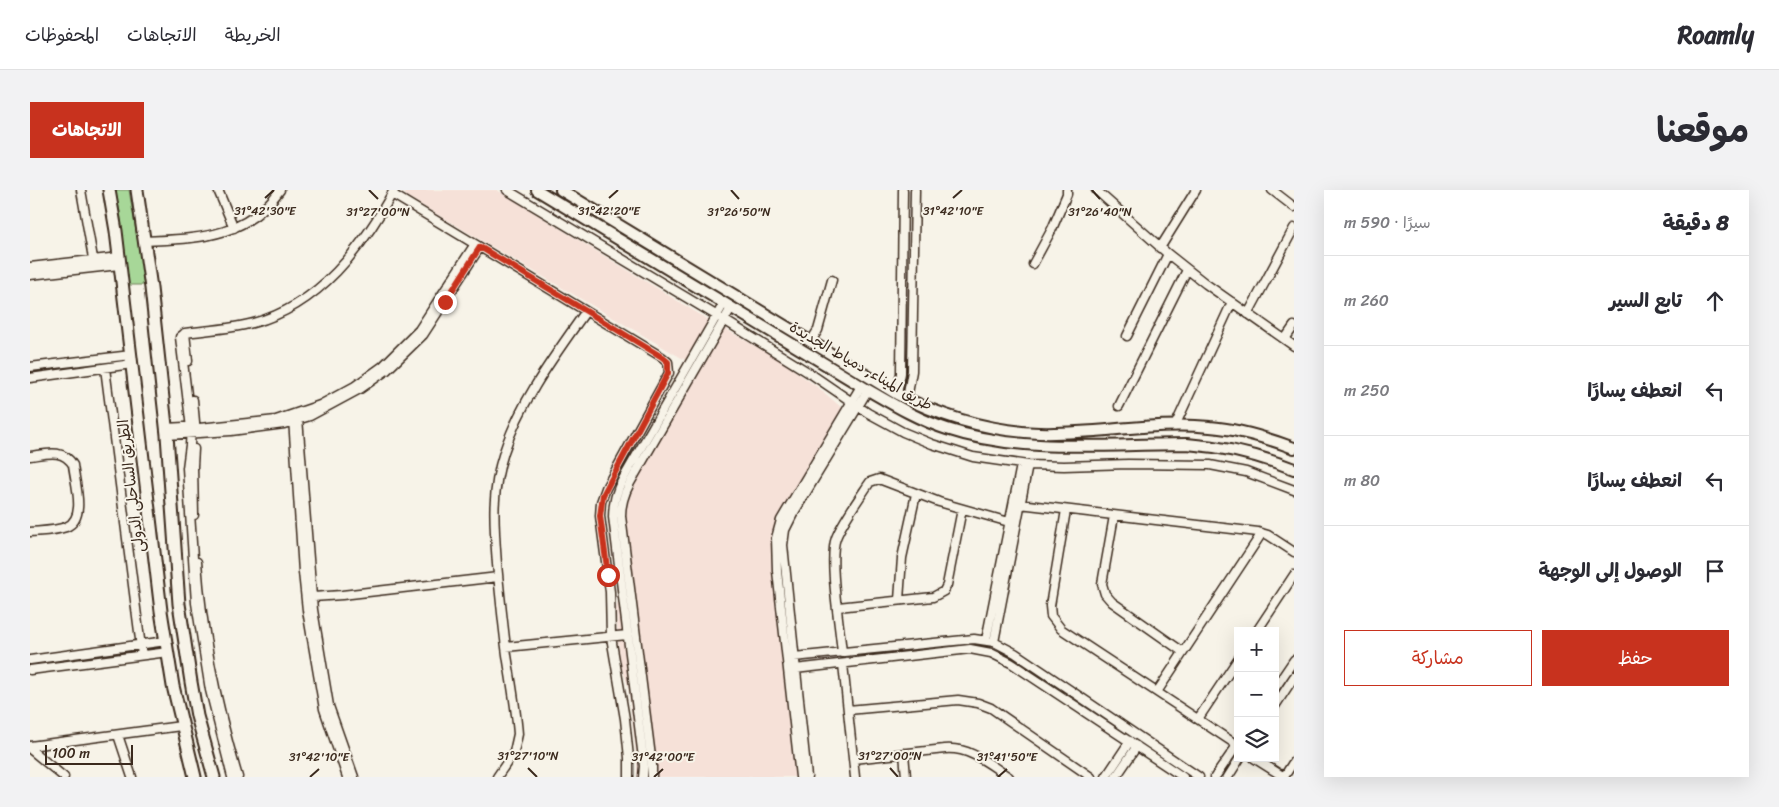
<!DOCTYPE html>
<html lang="ar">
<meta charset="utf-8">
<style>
body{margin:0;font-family:Sriracha,"Playpen Sans Arabic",sans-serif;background:#f2f2f3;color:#2b2b33;direction:rtl}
.controls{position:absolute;right:15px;bottom:15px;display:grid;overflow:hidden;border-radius:0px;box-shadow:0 5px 20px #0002}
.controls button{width:45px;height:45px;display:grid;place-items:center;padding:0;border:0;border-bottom:1px solid #e1e1e2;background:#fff;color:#2b2b33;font:25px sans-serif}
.scale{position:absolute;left:15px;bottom:12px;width:88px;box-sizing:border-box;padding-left:5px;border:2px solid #3b2a1e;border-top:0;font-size:14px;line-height:18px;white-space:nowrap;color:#3b2a1e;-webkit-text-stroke:4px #f7f3e8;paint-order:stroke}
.stop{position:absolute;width:15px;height:15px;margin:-11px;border:4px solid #c8321e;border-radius:50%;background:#fff}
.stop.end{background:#c8321e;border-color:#fff;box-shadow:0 1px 5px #0008}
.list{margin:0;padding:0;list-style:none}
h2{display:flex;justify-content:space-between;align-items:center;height:65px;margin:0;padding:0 20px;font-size:21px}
h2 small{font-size:16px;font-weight:400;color:#7c7c81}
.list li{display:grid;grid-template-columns:32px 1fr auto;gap:15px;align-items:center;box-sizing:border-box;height:90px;padding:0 20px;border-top:1px solid #e1e1e2}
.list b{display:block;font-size:19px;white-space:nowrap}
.list em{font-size:16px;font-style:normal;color:#7c7c81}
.actions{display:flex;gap:10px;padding:15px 20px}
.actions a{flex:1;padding:11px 0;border:1px solid #c8321e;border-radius:0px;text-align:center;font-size:18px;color:#c8321e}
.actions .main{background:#c8321e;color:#fff}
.icon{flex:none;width:28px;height:28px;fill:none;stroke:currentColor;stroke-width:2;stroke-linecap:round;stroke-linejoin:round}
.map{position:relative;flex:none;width:1264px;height:587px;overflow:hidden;direction:ltr;border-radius:0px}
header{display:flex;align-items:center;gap:30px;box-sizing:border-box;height:70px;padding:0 25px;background:#fff;border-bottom:1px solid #e1e1e2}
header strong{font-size:24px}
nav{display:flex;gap:28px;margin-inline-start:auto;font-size:18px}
.intro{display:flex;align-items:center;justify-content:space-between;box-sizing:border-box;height:120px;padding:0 30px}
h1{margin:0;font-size:35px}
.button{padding:12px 22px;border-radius:0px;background:#c8321e;color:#fff;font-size:18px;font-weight:700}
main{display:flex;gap:30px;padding:0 30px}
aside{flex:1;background:#fff;border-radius:0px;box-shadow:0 5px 20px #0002}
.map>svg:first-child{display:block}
.built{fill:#f6e1d8}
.green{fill:#a7d798;stroke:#71805b}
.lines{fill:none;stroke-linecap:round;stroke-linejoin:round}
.minor-casing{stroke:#3b2a1e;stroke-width:11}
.major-casing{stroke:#3b2a1e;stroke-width:14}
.highway-casing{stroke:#3b2a1e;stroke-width:15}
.minor{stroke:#f7f3e8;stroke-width:8}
.major{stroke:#f7f3e8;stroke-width:10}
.highway{stroke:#f7f3e8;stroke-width:11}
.route{stroke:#c8321e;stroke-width:6}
.ticks{fill:none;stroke:#3b2a1e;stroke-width:2}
.labels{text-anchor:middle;stroke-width:4;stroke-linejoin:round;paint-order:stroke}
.street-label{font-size:15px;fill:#3b2a1e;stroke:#f7f3e8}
.ticks-label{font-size:12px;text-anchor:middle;fill:#3b2a1e;stroke:#f7f3e8;stroke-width:4;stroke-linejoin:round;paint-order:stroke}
</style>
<header>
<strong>Roamly</strong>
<nav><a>الخريطة</a><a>الاتجاهات</a><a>المحفوظات</a></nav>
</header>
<div class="intro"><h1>موقعنا</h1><a class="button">الاتجاهات</a></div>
<main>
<aside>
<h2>8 دقيقة<small>سيرًا · 590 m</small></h2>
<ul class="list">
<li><svg class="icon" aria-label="ahead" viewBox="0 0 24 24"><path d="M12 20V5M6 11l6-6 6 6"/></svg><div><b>تابع السير</b></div><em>260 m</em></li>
<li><svg class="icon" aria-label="left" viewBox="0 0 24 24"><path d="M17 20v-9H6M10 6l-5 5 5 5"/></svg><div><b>انعطف يسارًا</b></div><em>250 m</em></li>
<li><svg class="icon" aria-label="left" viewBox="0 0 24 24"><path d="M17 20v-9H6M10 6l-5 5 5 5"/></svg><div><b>انعطف يسارًا</b></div><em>80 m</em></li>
<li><svg class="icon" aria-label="arrive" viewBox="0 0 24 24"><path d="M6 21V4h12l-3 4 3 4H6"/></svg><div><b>الوصول إلى الوجهة</b></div></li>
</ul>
<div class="actions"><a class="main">حفظ</a><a>مشاركة</a></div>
</aside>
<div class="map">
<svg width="1264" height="587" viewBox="0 0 1264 587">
<rect width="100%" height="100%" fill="#f7f3e8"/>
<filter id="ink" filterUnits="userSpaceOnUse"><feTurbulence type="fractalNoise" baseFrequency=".02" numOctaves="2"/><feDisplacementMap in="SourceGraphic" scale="10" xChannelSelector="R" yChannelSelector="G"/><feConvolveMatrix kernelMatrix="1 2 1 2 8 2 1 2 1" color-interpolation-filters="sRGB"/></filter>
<g filter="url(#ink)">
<path class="built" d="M 374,0 L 467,0 L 669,124 L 753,172 L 790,199 L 819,224 L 755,332 L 750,348 L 750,357 L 772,587 L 607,587 L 607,573 L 598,496 L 590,473 L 586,419 L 588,411 L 587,402 L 578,332 L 578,319 L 580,308 L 586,295 L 655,170 L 376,6 Z"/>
<path class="green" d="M 85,0 L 99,0 L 115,95 L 99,95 L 90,22 Z"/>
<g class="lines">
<defs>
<path id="minor" d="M 51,0 L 64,74
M 188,0 L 204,38
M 477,0 L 694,130 L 781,184 L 838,223 L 873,242 L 902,254 L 943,267 L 998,275 L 1034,276 L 1098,274 L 1180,275 L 1216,282 L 1264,300
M 1066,0 L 1138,64 L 1176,94 L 1264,156
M 1242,0 L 1264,17
M 362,4 L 632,167 L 638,172 L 639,183 L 576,298 L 571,312 L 570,326 L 580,402 L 581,447 L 595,529 L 599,568 L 599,587
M 114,51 C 168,48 215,49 250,0
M 1130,58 L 1166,0
M 1003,74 L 1022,39 L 1037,4 L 1037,0
M 0,77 L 89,67
M 0,85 L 89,75
M 1218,124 L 1264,38
M 155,143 L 158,171
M 1097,146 L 1138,64
M 1255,149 L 1264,136
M 781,151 L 788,140 L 802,90
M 0,177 L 101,165
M 75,178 L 112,465
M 0,188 L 102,174
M 867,204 L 871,183 L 873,0
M 877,209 L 882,181 L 885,0
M 163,210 L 166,243
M 1089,216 L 1157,80
M 263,228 L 273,382 L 277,420 L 294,519 L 317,587
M 268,228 L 283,420 L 299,516 L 324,587
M 1145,236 L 1202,112
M 136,238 L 154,237 L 169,238 L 246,230 L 290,215 L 325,196 L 353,176 L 389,140 L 445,54
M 137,245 L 201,241 L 254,234 L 280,226 L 330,199 L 357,180 L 393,145 L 450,57
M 164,259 L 163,276 L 164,325
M 0,266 C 16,264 33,258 43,275 C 45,293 57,329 36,337 C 25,341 11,341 0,342
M 990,314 L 1228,342 L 1238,345 L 1264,362
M 1036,320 L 1020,416 L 1021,426 L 1031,439 L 1207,555
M 1084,326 L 1072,394 L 1075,404 L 1082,412 L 1153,462
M 167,372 C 172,444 187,517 208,587
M 277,405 L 283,407 L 312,405 L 468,387
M 869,410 L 872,368 L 886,304
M 808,417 L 903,407 L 914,401 L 917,395 L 932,319
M 1227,441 L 1264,385
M 956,450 L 991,275
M 964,452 L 998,275
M 476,457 L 597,445
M 812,463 C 810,437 798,369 806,348 C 812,332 830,307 840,292 L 849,289 L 909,312 L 979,332
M 764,467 L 944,449 L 964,452 L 985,463 L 1169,587
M 0,470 L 136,451
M 813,474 L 825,587
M 765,479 L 940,459 L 961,463 L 981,473 L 1153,587
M 0,480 L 138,462
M 1245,498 L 1264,470
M 1127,502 L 1232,343
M 1245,516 L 1264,487
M 818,520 L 928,510 L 948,513 L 961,518 L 1061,587
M 1168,529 L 1208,469
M 88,545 L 102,587
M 0,556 L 151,536
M 0,559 L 34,587
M 874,563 L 876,587
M 1224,568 L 1254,587
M 823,569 L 915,559 C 940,557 959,574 979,587
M 202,587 L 180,500 L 166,413 L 157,278 L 160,255 L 161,238 L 150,147 L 155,143 C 178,140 201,139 223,133 C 289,116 333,57 364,0
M 467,587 L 484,562 L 488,544 C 486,518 481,491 477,465 C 473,435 470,405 467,374 C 464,334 461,301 474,262 C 491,210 525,165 556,121
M 613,587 L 614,576 L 583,327 C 583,313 586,301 593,289 L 694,113
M 622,587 L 622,575 L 591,326 C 591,314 594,304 600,293 L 701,118
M 770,587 L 747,381 L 746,348 L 751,330 L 831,196
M 777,587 L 753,355 L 755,340 L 763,324 L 838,200
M 1076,587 L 1100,551
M 1086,587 L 1107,556
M 1185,587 L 1208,554
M 1198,587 L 1210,568
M 1254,587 L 1264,571"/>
<path id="major" d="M 507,0 L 838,200 C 864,215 889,230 917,239 C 992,264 1079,254 1157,254 C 1195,257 1229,265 1264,279
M 531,0 L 867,204 C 912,227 959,241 1009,243 C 1066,245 1123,231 1180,237 C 1209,239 1237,248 1264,258"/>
<path id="highway" d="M 79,0 L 86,41 L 131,421 L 143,496 L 165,587
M 107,0 L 121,98 L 137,245 L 149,414 L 161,492 L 167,526 L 184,587"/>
</defs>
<use href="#minor" class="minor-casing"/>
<use href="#major" class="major-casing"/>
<use href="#highway" class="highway-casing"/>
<use href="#minor" class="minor"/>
<use href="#major" class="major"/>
<use href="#highway" class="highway"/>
</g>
</g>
<g class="lines" filter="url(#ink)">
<path class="route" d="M 415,112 L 450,57 L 632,167 L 638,172 L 638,183 L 573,305 L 570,326 L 578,385"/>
</g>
<path class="ticks" d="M 339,0 L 348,9M 701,0 L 709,9M 1062,0 L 1070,9M 235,8 L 244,0M 579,8 L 588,0M 923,8 L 932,0M 498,578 L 507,587M 860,578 L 868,587M 280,587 L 289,579M 624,587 L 633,579M 968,587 L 977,579"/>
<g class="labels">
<g class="street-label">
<text transform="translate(831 176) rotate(30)" y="5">طريق الميناء, دمياط الجديدة</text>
<text transform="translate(101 296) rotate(-97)" y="5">الطريق الساحلى الدولى</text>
</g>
</g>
<g class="ticks-label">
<text x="235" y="25">31°42'30"E</text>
<text x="579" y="25">31°42'20"E</text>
<text x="923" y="25">31°42'10"E</text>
<text x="348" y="26">31°27'00"N</text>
<text x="709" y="26">31°26'50"N</text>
<text x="1070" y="26">31°26'40"N</text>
<text x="498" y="570">31°27'10"N</text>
<text x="860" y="570">31°27'00"N</text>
<text x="289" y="571">31°42'10"E</text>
<text x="633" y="571">31°42'00"E</text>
<text x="977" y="571">31°41'50"E</text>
</g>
</svg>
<div class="controls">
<button>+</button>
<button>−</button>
<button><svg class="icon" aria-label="layers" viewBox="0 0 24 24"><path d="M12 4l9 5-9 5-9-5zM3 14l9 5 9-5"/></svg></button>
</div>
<div class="scale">100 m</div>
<div class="stop" style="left:578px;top:385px"></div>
<div class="stop end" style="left:415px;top:112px"></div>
</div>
</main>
